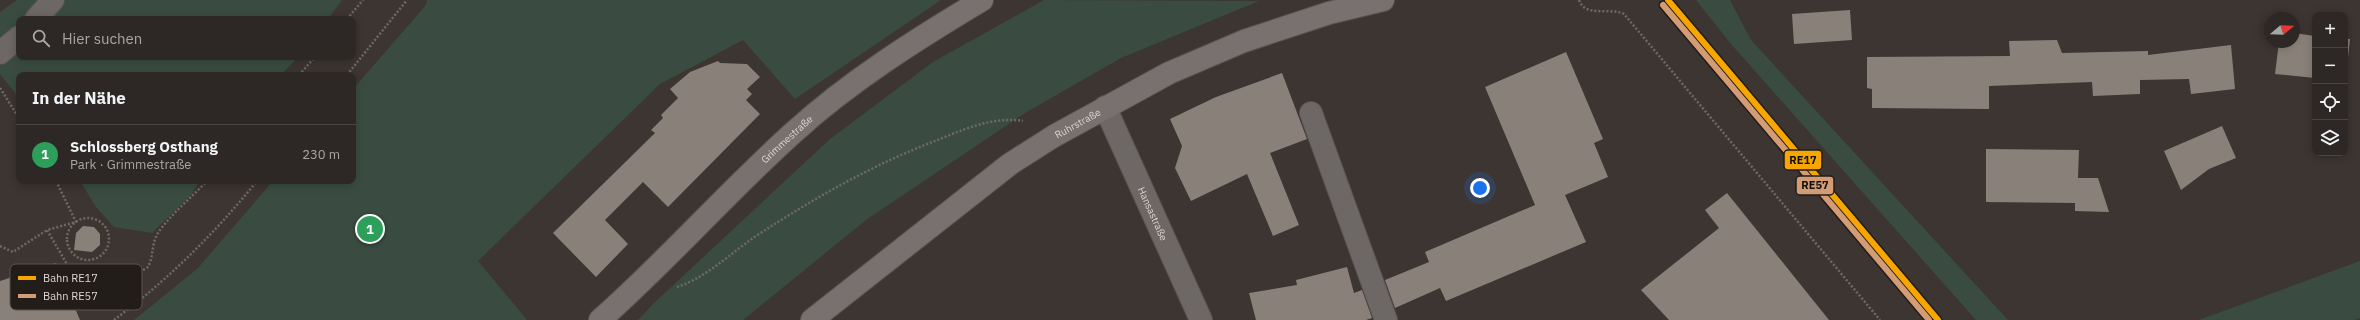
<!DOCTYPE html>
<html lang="de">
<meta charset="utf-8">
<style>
body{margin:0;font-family:"IBM Plex Sans",sans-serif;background:#35302e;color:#f1f3f6}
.controls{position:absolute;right:12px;top:12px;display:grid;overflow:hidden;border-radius:8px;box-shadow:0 2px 10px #0003}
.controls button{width:36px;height:36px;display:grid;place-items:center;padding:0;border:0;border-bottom:1px solid #484443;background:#2d2826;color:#f1f3f6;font:20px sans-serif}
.compass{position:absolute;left:2264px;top:12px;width:36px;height:36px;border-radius:50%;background:#2d2826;box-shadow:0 2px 10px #0003;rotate:71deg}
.you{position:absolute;left:1480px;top:188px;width:14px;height:14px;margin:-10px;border:3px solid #fff;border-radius:50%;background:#1a73e8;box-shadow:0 0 0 6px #1a73e833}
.badge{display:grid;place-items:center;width:26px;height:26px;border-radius:50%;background:#8bbbb9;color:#fff;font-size:13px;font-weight:700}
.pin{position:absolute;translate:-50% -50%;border:2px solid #fff;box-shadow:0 1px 4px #0006}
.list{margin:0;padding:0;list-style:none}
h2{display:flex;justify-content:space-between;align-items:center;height:52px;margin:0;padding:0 16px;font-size:17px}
h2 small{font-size:13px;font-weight:400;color:#a7a6a7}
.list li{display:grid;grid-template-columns:26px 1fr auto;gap:12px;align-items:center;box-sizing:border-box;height:60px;padding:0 16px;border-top:1px solid #484443}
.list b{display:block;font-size:15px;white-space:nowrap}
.list p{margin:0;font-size:13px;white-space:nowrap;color:#a7a6a7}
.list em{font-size:13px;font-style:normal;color:#a7a6a7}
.icon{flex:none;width:22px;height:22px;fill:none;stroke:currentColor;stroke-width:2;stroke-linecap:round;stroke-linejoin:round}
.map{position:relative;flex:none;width:2360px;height:320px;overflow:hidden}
.search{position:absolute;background:#2d2826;box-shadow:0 2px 10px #0003;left:16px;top:16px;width:340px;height:44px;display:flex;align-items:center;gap:10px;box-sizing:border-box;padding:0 14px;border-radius:8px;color:#a7a6a7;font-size:15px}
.panel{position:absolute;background:#2d2826;box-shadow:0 2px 10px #0003;left:16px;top:72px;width:340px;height:112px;border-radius:8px}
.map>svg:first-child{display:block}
.green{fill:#3a4c41}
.building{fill:#89807a}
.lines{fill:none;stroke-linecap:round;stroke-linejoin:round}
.minor-casing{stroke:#595350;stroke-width:24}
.major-casing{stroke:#595350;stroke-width:24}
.path{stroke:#6e6968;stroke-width:2.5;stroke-dasharray:2 2;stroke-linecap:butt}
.minor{stroke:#6d6766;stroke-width:22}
.major{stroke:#797070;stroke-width:22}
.rail-1-casing{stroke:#231d19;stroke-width:9}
.rail-2-casing{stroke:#231d19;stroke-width:9}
.rail-1{stroke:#f7a600;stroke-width:6}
.rail-2{stroke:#d39c74;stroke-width:6}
.labels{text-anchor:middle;stroke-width:4;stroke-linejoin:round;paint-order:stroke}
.street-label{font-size:10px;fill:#dfd6d2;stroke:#231d19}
.key{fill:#231d19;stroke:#5b5450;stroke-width:1}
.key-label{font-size:11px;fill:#dfd6d2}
.line-badge{stroke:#231d19;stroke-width:1.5}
.pale-badge-label{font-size:11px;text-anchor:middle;font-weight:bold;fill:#111}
</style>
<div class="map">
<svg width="2360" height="320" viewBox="0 0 2360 320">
<rect width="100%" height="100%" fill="#3c3532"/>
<path class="green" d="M 17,0 L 342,0 L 328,19 L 19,19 L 19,57 L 298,57 L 281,75 L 19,75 L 19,98 L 0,74 L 0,12 Z
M 427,0 L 941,0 L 795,99 L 743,40 L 660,84 L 478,261 L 527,320 L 134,320 L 197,269 L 273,181 L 353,181 L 353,89 L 426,5 Z
M 1044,0 L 1259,1 L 1121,58 L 1025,113 L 866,220 L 743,320 L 638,320 L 654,303 L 830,139 L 933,62 Z
M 1696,0 L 1730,0 L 1751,40 L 2008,320 L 1976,320 L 1731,44 Z
M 80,181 L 200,181 L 191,195 L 152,233 L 114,227 L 96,207 Z
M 2360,261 L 2360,318 L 2354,320 L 2199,320 Z"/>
<path class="building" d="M 1850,10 L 1852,40 L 1794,44 L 1792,14 Z
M 2294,33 L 2315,36 L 2315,78 L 2275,74 L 2279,42 L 2294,42 Z
M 2345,39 L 2350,39 L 2347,67 L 2345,67 Z
M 2057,40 L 2062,53 L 2148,51 L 2148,55 L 2231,45 L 2235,89 L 2191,94 L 2189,79 L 2140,80 L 2140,94 L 2093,96 L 2092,82 L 1989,86 L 1989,109 L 1872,108 L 1872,89 L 1867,88 L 1867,57 L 2010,56 L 2009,41 Z
M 1566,52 L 1603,139 L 1594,143 L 1608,177 L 1565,195 L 1586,242 L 1446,301 L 1440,288 L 1395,308 L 1385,280 L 1429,262 L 1425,252 L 1535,205 L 1485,87 Z
M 718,61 L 720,63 L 747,64 L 760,77 L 747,89 L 752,94 L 746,100 L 760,114 L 668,207 L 643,182 L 605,220 L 628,244 L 596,277 L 553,233 L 655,133 L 651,130 L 663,118 L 661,115 L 678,98 L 670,89 L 690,72 Z
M 1282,73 L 1307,139 L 1270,153 L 1299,225 L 1273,236 L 1247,174 L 1191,201 L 1175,168 L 1182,146 L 1170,119 L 1216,97 Z
M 2222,126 L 2236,158 L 2209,169 L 2181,190 L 2164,151 Z
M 1986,149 L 2079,150 L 2078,178 L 2098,178 L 2109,212 L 2075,211 L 2075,203 L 1986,202 Z
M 1727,193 L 1829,320 L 1669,320 L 1641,290 L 1719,228 L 1705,210 Z
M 83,226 L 94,227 L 100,234 L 100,245 L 92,252 L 74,250 L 76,233 Z
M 56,263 L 80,320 L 0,320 L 0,281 Z
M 1347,267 L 1354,293 L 1362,290 L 1372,318 L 1366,320 L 1256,320 L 1249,293 L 1297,285 L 1296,280 Z"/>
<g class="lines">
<defs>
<g id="minor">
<path d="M 36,19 L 53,0"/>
<path d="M 0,53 L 19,37"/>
<path id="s1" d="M 1105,107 L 1201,320"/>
<path d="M 1311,113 L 1386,320"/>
</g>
<g id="major">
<path id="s2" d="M 600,320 C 667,261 727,192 794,132 C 850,81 917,39 982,0"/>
<path id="s3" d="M 812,320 L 1010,164 L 1054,136 L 1169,73 L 1244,41 L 1329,13 L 1383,0"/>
</g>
</defs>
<use href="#minor" class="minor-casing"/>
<use href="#major" class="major-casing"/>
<path class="path" d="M 1579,0 C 1585,18 1610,7 1624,14 L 1880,320
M 347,19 L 363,0
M 299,75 L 315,57
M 347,75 L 407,0
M 0,88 L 19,118
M 56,181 L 76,222 L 47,230 L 81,288 L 89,296 L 99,297 L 148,267 C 154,256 151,244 158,233 C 170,215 192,197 207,181
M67 239a21 21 0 1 1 42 0a21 21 0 1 1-42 0Z
M 0,246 L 13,252 L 47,230
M 677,287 C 705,278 729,255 753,238 C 811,200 870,166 935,141 C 962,130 993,116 1023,121
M 114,320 C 168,280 215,233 257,181"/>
<use href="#minor" class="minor"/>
<use href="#major" class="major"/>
<defs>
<path id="rail-1" d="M 1668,0 L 1938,320"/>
<path id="rail-2" d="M 1663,5 L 1929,320"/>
</defs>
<use href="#rail-1" class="rail-1-casing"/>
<use href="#rail-2" class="rail-2-casing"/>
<use href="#rail-1" class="rail-1"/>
<use href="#rail-2" class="rail-2"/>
</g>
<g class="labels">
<g class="street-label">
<text dy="4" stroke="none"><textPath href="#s3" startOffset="331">Ruhrstraße</textPath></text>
<text dy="4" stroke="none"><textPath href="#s2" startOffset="260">Grimmestraße</textPath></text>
<text dy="4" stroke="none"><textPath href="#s1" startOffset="117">Hansastraße</textPath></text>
</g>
</g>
<rect x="10" y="264" width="132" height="46" rx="6" class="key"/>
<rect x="18" y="276" width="18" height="4" fill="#f7a600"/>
<rect x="18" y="294" width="18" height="4" fill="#d39c74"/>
<g class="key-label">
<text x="43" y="282">Bahn RE17</text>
<text x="43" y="300">Bahn RE57</text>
</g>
<g class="line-badge">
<rect x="1784" y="150" width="38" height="20" rx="4" fill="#f7a600"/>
<rect x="1796" y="176" width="38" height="19" rx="4" fill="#d39c74"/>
</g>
<g class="pale-badge-label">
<text x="1803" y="164">RE17</text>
<text x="1815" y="189">RE57</text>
</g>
</svg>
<div class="controls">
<button>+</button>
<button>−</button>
<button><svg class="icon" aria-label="locate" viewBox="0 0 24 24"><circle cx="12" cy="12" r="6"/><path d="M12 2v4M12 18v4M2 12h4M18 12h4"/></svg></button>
<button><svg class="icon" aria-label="layers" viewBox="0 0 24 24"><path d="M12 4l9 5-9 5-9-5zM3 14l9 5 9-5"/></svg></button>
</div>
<svg class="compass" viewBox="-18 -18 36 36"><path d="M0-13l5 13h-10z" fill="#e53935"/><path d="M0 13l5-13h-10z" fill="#a7a6a7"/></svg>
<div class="you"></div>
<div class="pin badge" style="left:370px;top:229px;background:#2e9e5b">1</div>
<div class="search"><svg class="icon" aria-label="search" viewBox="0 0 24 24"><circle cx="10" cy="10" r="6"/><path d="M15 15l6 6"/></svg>Hier suchen</div>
<section class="panel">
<h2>In der Nähe<small></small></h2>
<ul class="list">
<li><span class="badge" style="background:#2e9e5b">1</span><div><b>Schlossberg Osthang</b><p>Park · Grimmestraße</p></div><em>230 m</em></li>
</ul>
</section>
</div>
